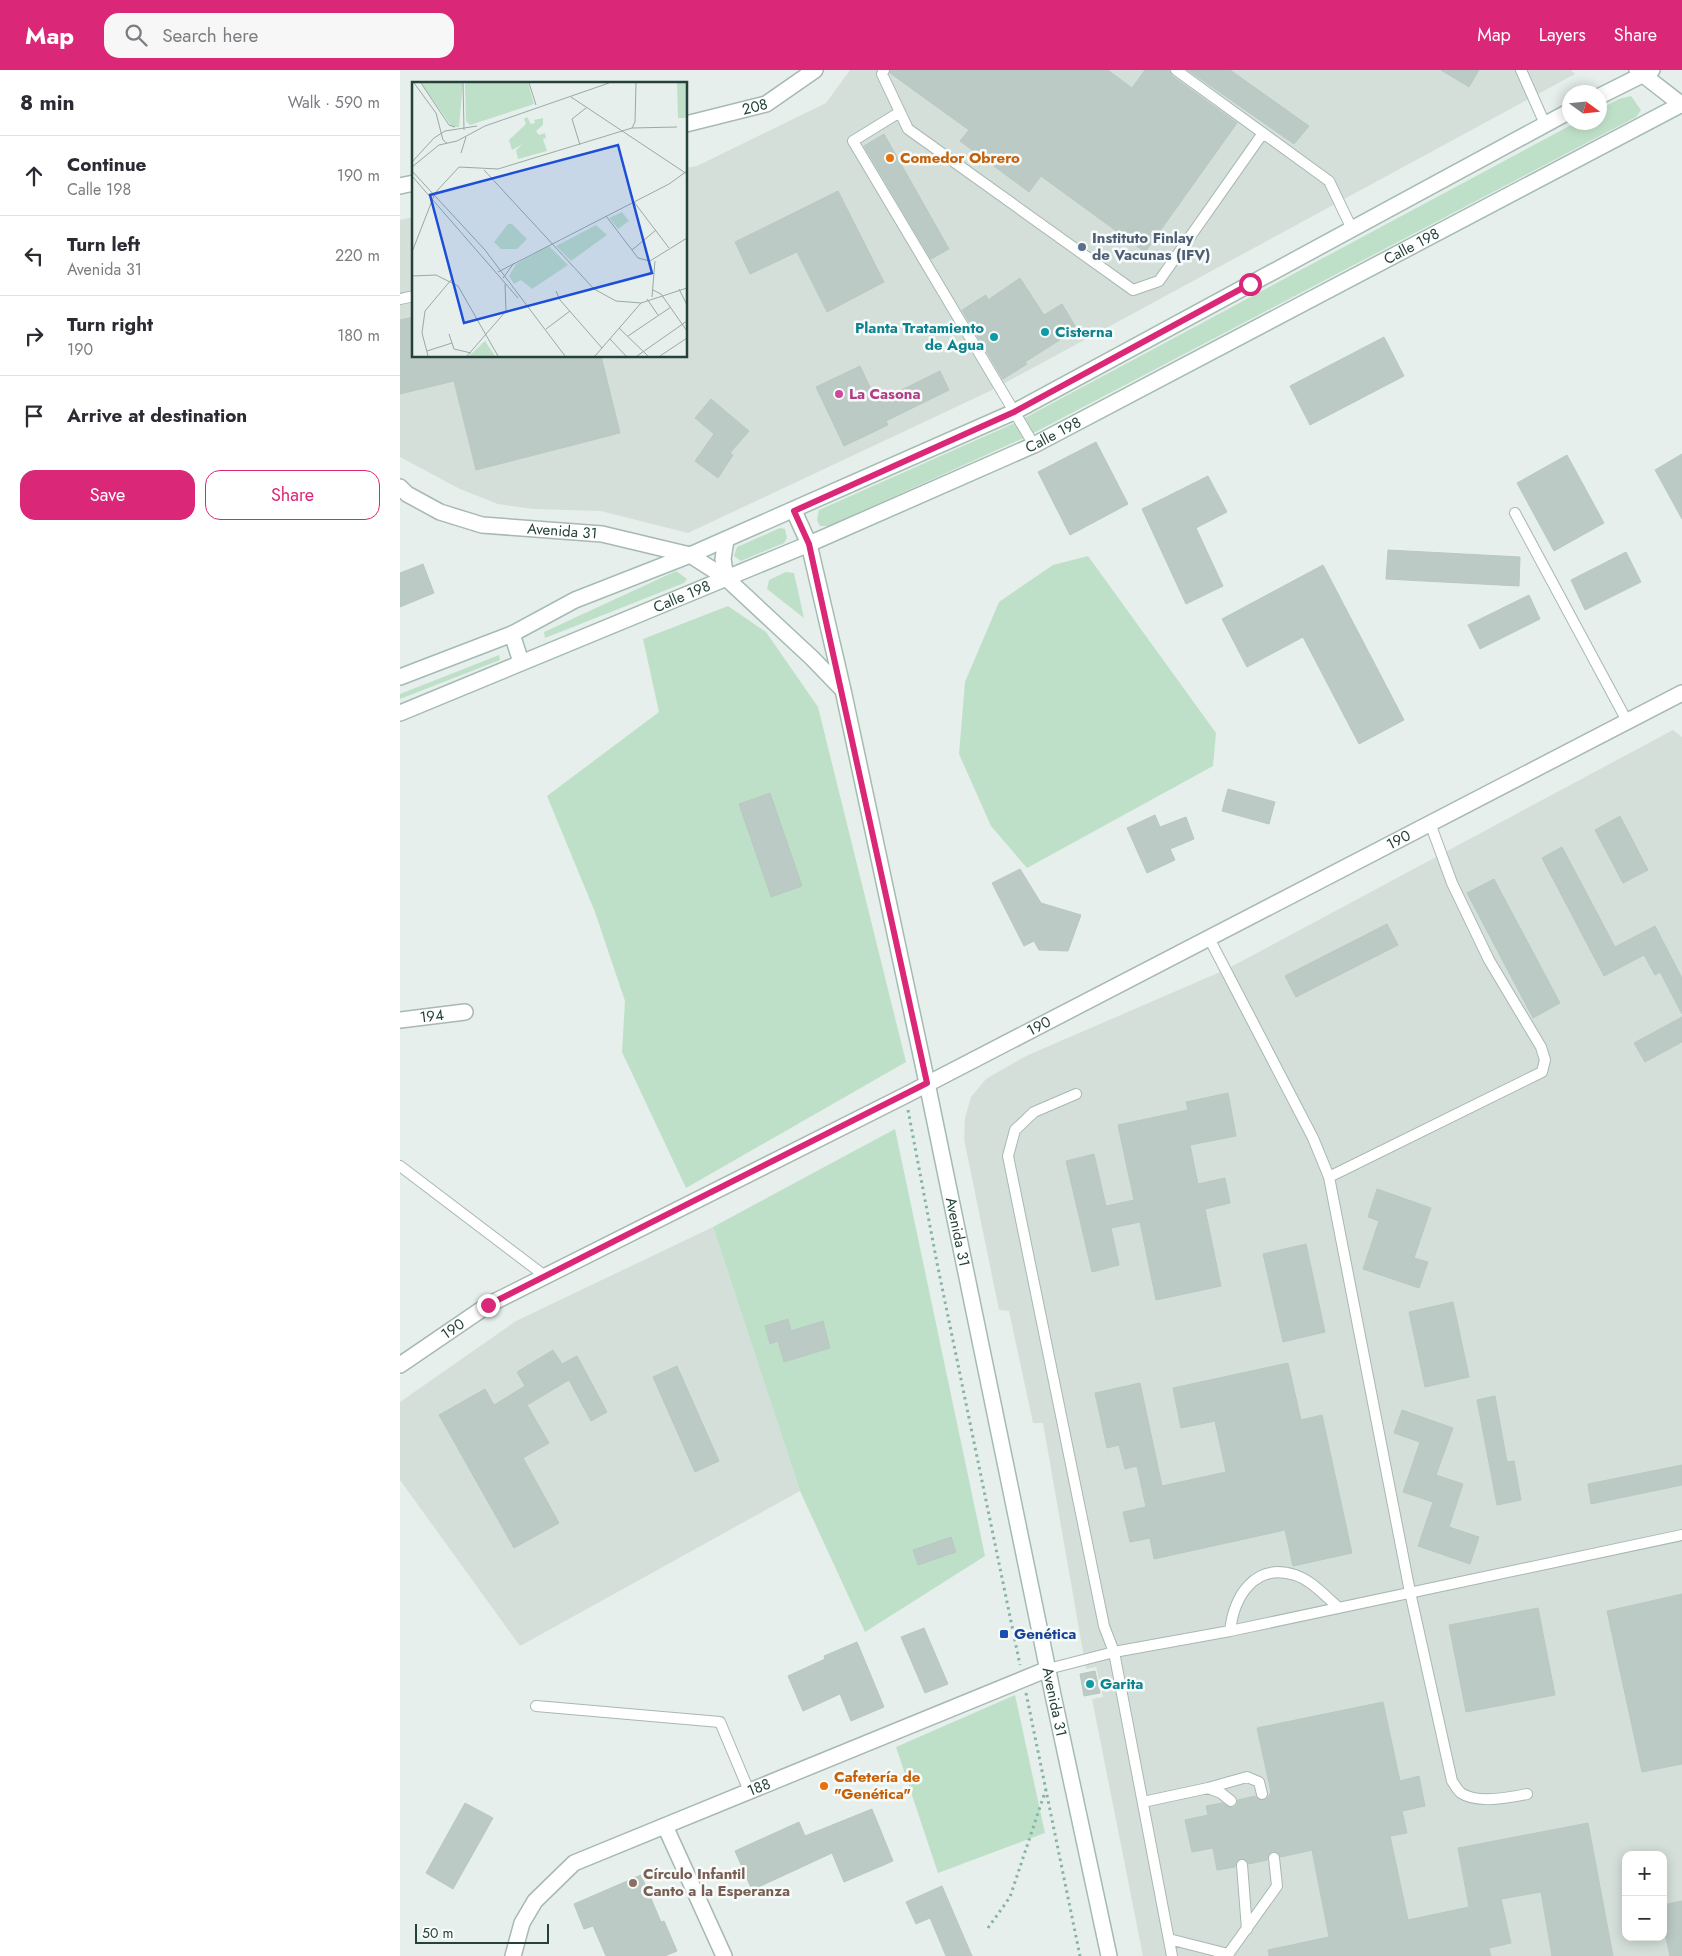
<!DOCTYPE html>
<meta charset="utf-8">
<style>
body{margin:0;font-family:Jost,sans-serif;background:#f7f7f7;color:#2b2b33}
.controls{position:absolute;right:15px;bottom:15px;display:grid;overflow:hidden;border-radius:10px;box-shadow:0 2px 12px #0003}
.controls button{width:45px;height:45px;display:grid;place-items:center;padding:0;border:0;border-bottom:1px solid #e1e1e2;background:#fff;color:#2b2b33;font:25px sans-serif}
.compass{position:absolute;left:1162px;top:15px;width:45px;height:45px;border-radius:50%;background:#fff;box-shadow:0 2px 12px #0003;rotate:105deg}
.scale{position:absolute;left:15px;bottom:12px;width:134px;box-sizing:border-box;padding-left:5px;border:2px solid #24423a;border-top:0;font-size:14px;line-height:18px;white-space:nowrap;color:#24423a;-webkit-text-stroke:4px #f7fbf9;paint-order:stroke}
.stop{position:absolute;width:15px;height:15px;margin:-11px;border:4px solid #db2777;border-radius:50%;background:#fff}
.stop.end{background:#db2777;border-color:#fff;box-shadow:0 1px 5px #0008}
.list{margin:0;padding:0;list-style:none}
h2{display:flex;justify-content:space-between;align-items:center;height:65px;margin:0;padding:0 20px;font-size:21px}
h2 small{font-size:16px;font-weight:400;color:#7c7c81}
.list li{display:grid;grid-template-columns:32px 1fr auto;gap:15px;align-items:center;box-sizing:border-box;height:80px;padding:0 20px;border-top:1px solid #e1e1e2}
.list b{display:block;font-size:19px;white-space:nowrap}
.list p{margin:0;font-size:16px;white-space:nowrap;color:#7c7c81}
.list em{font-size:16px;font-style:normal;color:#7c7c81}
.actions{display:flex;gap:10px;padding:15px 20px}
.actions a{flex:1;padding:11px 0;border:1px solid #db2777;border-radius:15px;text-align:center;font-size:18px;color:#db2777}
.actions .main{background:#db2777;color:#fff}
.icon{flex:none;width:28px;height:28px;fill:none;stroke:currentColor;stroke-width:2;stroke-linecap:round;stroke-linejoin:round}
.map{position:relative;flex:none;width:1282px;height:1886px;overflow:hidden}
header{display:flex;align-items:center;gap:30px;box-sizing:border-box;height:70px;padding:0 25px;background:#db2777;color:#fff}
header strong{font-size:24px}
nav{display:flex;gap:28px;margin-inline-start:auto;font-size:18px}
.search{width:350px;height:45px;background:#f7f7f7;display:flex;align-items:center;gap:12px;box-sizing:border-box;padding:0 18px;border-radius:15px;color:#7c7c81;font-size:19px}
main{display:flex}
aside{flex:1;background:#fff}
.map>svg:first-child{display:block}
.built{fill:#d4dfda;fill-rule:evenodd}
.green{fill:#bfe0c8}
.building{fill:#bbcac4;stroke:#b8c9c2}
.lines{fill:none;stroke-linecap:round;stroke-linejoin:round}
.service-casing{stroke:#a8b8b2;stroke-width:12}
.minor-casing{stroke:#a8b8b2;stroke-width:18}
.tertiary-casing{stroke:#a8b8b2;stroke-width:18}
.secondary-casing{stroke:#a4bbb3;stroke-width:18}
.path{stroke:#86b3a5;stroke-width:3;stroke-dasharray:2.5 4;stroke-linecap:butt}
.service{stroke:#fff;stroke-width:10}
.minor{stroke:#fff;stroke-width:15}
.tertiary{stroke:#fff;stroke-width:15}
.secondary{stroke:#fff;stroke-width:15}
.route{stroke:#db2777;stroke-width:6}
.food-dot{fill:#e8710a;stroke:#f7fbf9;stroke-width:2}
.service-dot{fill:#5c6f8a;stroke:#f7fbf9;stroke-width:2}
.culture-dot{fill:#0f9aa8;stroke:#f7fbf9;stroke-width:2}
.hotel-dot{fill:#d1479c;stroke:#f7fbf9;stroke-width:2}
.transit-dot{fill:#1a4fb4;stroke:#f7fbf9;stroke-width:2}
.education-dot{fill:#8d6e63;stroke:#f7fbf9;stroke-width:2}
.labels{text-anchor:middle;stroke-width:5;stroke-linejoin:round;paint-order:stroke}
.street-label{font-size:15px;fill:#24423a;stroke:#f7fbf9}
.food-label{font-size:15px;font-weight:bold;fill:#c56008;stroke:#f7fbf9;text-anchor:start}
.service-label{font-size:15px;font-weight:bold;fill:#4e5e75;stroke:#f7fbf9;text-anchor:start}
.culture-label{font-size:15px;font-weight:bold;fill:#0d838f;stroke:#f7fbf9;text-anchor:start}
.hotel-label{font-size:15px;font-weight:bold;fill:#b23c85;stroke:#f7fbf9;text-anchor:start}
.transit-label{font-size:15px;font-weight:bold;fill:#164399;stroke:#f7fbf9;text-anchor:start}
.education-label{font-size:15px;font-weight:bold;fill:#785e54;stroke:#f7fbf9;text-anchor:start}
.inset-road{fill:none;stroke:#98aaa4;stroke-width:1}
.view{fill:#1d4ed8;fill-opacity:0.15;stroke:#1d4ed8;stroke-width:2.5}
.inset-edge{fill:none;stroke:#24423a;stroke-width:2.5}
</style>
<header>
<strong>Map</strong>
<div class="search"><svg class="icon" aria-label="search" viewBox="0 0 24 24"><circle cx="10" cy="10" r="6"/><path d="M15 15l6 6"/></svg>Search here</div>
<nav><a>Map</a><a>Layers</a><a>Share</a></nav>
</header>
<main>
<aside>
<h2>8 min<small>Walk · 590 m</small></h2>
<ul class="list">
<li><svg class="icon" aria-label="ahead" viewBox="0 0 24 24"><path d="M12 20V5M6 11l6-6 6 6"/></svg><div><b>Continue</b><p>Calle 198</p></div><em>190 m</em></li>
<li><svg class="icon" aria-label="left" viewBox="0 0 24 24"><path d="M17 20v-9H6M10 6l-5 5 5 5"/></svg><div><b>Turn left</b><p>Avenida 31</p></div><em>220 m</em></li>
<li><svg class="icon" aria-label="right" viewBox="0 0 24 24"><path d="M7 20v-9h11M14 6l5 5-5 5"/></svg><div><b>Turn right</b><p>190</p></div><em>180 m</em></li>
<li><svg class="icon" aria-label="arrive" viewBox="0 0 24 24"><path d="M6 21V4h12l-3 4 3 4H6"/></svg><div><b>Arrive at destination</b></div></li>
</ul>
<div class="actions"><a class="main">Save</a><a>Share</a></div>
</aside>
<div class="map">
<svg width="1282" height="1886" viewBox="0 0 1282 1886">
<rect width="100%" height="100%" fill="#e6efeb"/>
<path class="built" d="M 450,0 L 1171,0 L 1175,4 L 590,321 L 288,463 L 201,441 L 133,439 L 98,434 L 60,419 L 0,387 L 0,150 L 14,147 L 14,286 L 286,286 L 286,98 L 297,96 L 426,33 Z
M 1273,660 L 1282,667 L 1282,1886 L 743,1886 L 692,1629 L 703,1627 L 696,1597 L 686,1599 L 643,1353 L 633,1353 L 609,1241 L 599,1240 L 564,1069 L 565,1048 L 571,1027 L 586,1009 L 626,986 L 827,899 ZM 1226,1785 L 1263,1785 L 1263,1867 L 1226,1867 Z
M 313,1157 L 400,1421 L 120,1576 L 0,1410 L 0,1332 L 116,1251 Z"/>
<path class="green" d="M 1231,26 L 1241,40 L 1236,47 L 626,367 L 429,456 L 420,456 L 417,450 L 419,440 L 619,351 L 1175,53 L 1200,52 L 1200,39 L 1219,29 Z
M 380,458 L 385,459 L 387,468 L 384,473 L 341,491 L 334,486 L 337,477 Z
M 688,486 L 816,663 L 813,696 L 627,798 L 591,756 L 559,684 L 565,612 L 599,532 L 653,495 Z
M 276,501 L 287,509 L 284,513 L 145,568 L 144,562 Z
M 386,502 L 394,503 L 404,548 L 367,519 L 369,510 Z
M 328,536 L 366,562 L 418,637 L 506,992 L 286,1118 L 222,982 L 225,931 L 195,842 L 147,726 L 259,642 L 243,569 Z
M 99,585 L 100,590 L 0,629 L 0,624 Z
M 495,1059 L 585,1486 L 465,1562 L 400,1421 L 313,1157 Z
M 615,1625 L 645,1763 L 538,1803 L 496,1677 Z"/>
<path class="building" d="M 491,0 L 708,0 L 732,18 L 745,0 L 769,0 L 772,6 L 837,53 L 745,182 L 641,106 L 629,122 L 560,71 L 569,60 L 490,3 Z
M 788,0 L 830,0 L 909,56 L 894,74 Z
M 1041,0 L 1079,0 L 1069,17 Z
M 484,64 L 549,179 L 531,189 L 464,76 Z
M 438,121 L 484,212 L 427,242 L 397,182 L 350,204 L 335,172 Z
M 620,208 L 644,245 L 662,234 L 677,259 L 625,292 L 627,294 L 603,309 L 562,240 L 586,225 L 588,230 Z
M 14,247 L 14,286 L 201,286 L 220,363 L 76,400 L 54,311 L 0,324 L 0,250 Z
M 984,267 L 1004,306 L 910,355 L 890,316 Z
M 460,296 L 477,332 L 540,301 L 549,320 L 486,351 L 488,355 L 444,376 L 416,317 Z
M 311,329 L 349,361 L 330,383 L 333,385 L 318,408 L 295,391 L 314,364 L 295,348 Z
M 696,372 L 728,434 L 670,465 L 638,402 Z
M 1282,384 L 1282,449 L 1255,400 Z
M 1167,385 L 1204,453 L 1154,481 L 1117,413 Z
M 808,406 L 827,442 L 796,458 L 823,516 L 786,534 L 742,439 Z
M 988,480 L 1120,487 L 1119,516 L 986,509 Z
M 1226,482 L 1241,512 L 1185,540 L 1171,510 Z
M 23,494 L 34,523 L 0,537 L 0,503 Z
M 923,495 L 1004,650 L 959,674 L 903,567 L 847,597 L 822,549 Z
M 1129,525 L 1140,549 L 1080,579 L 1068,555 Z
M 828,719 L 875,732 L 869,754 L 822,741 Z
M 370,723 L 402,816 L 371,827 L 339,734 Z
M 755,745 L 760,757 L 786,747 L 794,769 L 770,779 L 775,790 L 747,803 L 727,758 Z
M 1220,746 L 1248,800 L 1223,813 L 1195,760 Z
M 1162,777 L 1215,877 L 1255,856 L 1282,908 L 1282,944 L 1260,902 L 1255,905 L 1244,885 L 1204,906 L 1142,788 Z
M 620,799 L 641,833 L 681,845 L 668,881 L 639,880 L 634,871 L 624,876 L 592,813 Z
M 1094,809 L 1160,933 L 1133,948 L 1067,823 Z
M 987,854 L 998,875 L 896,927 L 885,906 Z
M 1282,947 L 1282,972 L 1245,992 L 1234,973 Z
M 828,1023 L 836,1066 L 790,1075 L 798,1114 L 825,1108 L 830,1133 L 805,1139 L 821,1216 L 756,1230 L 740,1152 L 711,1158 L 719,1195 L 692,1202 L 666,1091 L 694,1084 L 706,1136 L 734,1130 L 718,1055 L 788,1040 L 786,1032 Z
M 977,1119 L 1031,1138 L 1014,1188 L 1028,1192 L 1019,1218 L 963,1199 L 979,1151 L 968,1147 Z
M 906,1174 L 925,1262 L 883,1272 L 863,1184 Z
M 1053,1232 L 1069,1307 L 1025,1317 L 1009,1242 Z
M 388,1249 L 391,1261 L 423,1251 L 430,1278 L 384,1292 L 378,1271 L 370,1274 L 365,1256 Z
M 153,1280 L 162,1294 L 177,1286 L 207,1342 L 191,1351 L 169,1310 L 127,1335 L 149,1373 L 123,1388 L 159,1453 L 114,1478 L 39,1345 L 85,1319 L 94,1335 L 125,1316 L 117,1302 Z
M 888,1293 L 901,1350 L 922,1345 L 952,1483 L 893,1496 L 885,1460 L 754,1489 L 750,1468 L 730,1472 L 723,1442 L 746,1437 L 737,1396 L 725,1399 L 719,1375 L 707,1378 L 695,1323 L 740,1313 L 762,1416 L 826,1402 L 815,1351 L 781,1358 L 773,1318 Z
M 277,1296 L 319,1391 L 295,1402 L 253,1307 Z
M 1095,1326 L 1107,1392 L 1114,1391 L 1121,1430 L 1097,1435 L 1077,1330 Z
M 1002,1340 L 1053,1358 L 1036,1405 L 1063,1414 L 1049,1457 L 1079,1467 L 1070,1494 L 1018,1476 L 1033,1432 L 1003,1422 L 1020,1372 L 994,1363 Z
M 1282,1395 L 1282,1415 L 1191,1434 L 1188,1414 Z
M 551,1467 L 556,1482 L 518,1495 L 513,1480 Z
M 1282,1524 L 1282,1694 L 1242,1702 L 1207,1541 Z
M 1138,1538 L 1155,1625 L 1066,1642 L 1049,1555 Z
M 524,1558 L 548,1614 L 525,1623 L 501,1567 Z
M 457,1572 L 484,1637 L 451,1651 L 440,1624 L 403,1641 L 388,1606 L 425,1589 L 424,1586 Z
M 695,1601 L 700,1623 L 684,1626 L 680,1604 Z
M 983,1632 L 1000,1711 L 1019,1706 L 1025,1736 L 1002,1741 L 1007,1763 L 990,1766 L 1008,1850 L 1069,1837 L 1058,1778 L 1188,1753 L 1213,1886 L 1152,1886 L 1141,1822 L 1101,1829 L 1111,1873 L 1089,1878 L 1091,1886 L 869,1886 L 868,1880 L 929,1867 L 912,1780 L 881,1787 L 877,1782 L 873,1781 L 868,1785 L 867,1790 L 849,1794 L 845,1789 L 841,1788 L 836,1792 L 835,1797 L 817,1800 L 813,1778 L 792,1782 L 785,1750 L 808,1745 L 806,1736 L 822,1733 L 833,1738 L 837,1735 L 838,1730 L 855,1726 L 861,1731 L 867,1729 L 871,1722 L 857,1658 Z
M 65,1733 L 93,1748 L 53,1819 L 26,1803 Z
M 472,1739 L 493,1791 L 444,1812 L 432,1783 L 352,1820 L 335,1781 L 399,1752 L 405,1766 Z
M 241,1805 L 261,1852 L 264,1851 L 277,1881 L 265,1886 L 206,1886 L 193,1856 L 184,1859 L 174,1834 Z
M 542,1816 L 572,1886 L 546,1886 L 530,1848 L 516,1854 L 506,1832 Z
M 1282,1831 L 1282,1886 L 1270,1886 L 1263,1853 L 1263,1835 Z"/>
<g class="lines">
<defs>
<path id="service" d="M 484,0 L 482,4 L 508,59 L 733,220 L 759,211 L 863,63
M 776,0 L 929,111 L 952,159
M 1121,0 L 1145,54
M 500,42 L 453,71 L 634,375
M 0,229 L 14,226
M 1115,443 L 1227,651
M 809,868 L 913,1068 L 929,1107 L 1010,1522 L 1052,1711 C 1055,1715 1057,1720 1061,1723 C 1077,1734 1109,1728 1127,1724
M 676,1024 L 634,1042 L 615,1060 L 608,1086 L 704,1556 L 714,1582 L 772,1886
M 0,1096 L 145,1206
M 929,1107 L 1142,1002 L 1145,990 L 1141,977 L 1089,890 L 1052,813 L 1030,753
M 830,1561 C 834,1527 854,1492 895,1505 C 911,1510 925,1526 938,1537
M 648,1599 L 714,1582 L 830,1561 L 1282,1465
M 136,1636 L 320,1652 L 349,1721
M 808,1718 L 821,1723 L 831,1731
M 743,1732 L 808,1718 L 847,1707 L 859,1712 L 862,1724
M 842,1795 L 847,1859
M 769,1869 L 828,1884
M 827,1886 L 877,1816 L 874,1788"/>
<g id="minor">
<path id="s1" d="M 286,54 L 366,34 L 415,0"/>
<path d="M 0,116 L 14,113"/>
<path id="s2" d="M 0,950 L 65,942"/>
<path id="s3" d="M 0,1295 L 88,1235 L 506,1025 L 1282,623"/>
<path d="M 265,1756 L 324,1886"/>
</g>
<g id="tertiary">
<path d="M 1237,0 L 1282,35"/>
<path id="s4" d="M 0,417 L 7,424 L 40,442 L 82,455 L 202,464 L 290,485 L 326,508"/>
<path id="s5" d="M 113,1886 L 122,1853 L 135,1831 L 174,1793 L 648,1599"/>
</g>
<g id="secondary">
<path d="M 1200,26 L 1252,0"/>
<path id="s6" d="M 394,441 L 409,474 L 443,620 L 527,1013 L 653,1625 L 709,1886"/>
<path d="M 326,470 L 323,489 L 326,508 L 412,588 L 442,619"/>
<path d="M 112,564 L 121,592"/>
<path d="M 0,607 L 112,564 L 175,530 L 290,485 L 614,342 L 1170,41"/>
<path id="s7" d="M 0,643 L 409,474 L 634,375 L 1282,34"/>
</g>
</defs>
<use href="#service" class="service-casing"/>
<use href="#minor" class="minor-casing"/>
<use href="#tertiary" class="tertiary-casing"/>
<use href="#secondary" class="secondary-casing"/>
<path class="path" d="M 508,1040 L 537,1193 L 620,1595
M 626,1623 L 680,1886
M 588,1858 L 610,1827 L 646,1719"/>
<use href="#service" class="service"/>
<use href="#minor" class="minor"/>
<use href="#tertiary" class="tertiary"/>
<use href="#secondary" class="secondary"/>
</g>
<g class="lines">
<path class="route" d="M 88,1235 L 527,1013 L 409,474 L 394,441 L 614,342 L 850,214"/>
</g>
<g class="food-dot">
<circle cx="490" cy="88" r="5"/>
<circle cx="424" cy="1716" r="5"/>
</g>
<circle class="service-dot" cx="682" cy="177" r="5"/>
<g class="culture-dot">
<circle cx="645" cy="262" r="5"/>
<circle cx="594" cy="267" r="5"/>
<circle cx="690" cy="1614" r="5"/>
</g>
<circle class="hotel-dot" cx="439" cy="324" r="5"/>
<rect class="transit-dot" x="599" y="1559" width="10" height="10" rx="2.5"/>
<circle class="education-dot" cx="233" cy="1813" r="5"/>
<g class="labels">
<g class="street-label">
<text dy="5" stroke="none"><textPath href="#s1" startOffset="71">208</textPath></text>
<text dy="5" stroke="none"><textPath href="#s7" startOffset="1115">Calle 198</textPath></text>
<text dy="5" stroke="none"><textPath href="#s7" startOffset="710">Calle 198</textPath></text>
<text dy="5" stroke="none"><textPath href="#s4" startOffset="172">Avenida 31</textPath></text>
<text dy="5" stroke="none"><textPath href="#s7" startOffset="305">Calle 198</textPath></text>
<text dy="5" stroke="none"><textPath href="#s3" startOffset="1129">190</textPath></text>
<text dy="5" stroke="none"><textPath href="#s2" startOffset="32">194</textPath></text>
<text dy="5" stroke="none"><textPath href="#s3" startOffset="724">190</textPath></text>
<text dy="5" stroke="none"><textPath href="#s6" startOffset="740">Avenida 31</textPath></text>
<text dy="5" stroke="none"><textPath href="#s3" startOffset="64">190</textPath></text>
<text dy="5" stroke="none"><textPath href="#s6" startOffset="1220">Avenida 31</textPath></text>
<text dy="5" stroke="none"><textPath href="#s5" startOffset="314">188</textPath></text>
</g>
<g class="food-label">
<text x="500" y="93">Comedor Obrero</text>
<text x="434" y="1712">Cafetería de<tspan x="434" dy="17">"Genética"</tspan></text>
</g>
<g class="service-label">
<text x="692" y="173">Instituto Finlay<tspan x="692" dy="17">de Vacunas (IFV)</tspan></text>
</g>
<g class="culture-label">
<text x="584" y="263" text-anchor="end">Planta Tratamiento<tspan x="584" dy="17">de Agua</tspan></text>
<text x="655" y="267">Cisterna</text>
<text x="700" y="1619">Garita</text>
</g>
<g class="hotel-label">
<text x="449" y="329">La Casona</text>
</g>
<g class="transit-label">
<text x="614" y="1569">Genética</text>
</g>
<g class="education-label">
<text x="243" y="1809">Círculo Infantil<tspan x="243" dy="17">Canto a la Esperanza</tspan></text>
</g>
</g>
<g transform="translate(12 12)">
<rect width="275" height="275" fill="#e6efeb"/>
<path d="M 9,1 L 51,1 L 47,45 L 40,45 ZM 53,1 L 116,1 L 122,22 L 58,43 L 54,39 ZM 265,1 L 275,1 L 275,36 L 266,36 ZM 115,35 L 119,42 L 123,41 L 122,38 L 131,36 L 131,43 L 124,49 L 127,53 L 133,51 L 134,56 L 131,57 L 135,69 L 106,77 L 104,68 L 111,62 L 100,68 L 97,58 L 114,42 L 112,37 ZM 210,130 L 217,139 L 206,147 L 197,136 ZM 96,142 L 100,142 L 115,157 L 105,167 L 89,167 L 82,160 ZM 184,143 L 195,153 L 159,179 L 144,164 ZM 137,164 L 156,183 L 120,207 L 109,198 L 102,202 L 97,194 L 104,182 ZM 73,259 L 83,274 L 57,274 Z" fill="#bfe0c8"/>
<path class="inset-road" d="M 2,1 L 24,31 L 31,58 L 35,61M 9,1 L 37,43 L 43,45M 51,1 L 52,48M 117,1 L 124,23M 159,15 L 275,92M 220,46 L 223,40 L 224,1M 168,63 L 160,37 L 174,26M 49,71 L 54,55M 0,80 L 22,56 L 33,49 L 65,44M 0,85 L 27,63 L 45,59 L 73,44 L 197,1M 72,88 L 182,207 L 204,219 L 229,221M 0,89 L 73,168 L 153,274M 0,94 L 106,216M 222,120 L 257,166M 194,134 L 226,176 L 238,179M 220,168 L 244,148M 0,170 L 23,111 L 47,85 L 86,87 L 220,46 L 265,45M 238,179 L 275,156M 86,190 L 257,102 L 275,89M 0,194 L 24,193 L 46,204 L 86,274M 91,196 L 102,181M 267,207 L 275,223M 241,208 L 249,212 L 275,249M 144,209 L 148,218 L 190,266M 240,215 L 243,179M 235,217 L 246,233M 207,246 L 236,274M 134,247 L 158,229M 37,252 L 42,267 L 59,271M 216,254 L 259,225M 198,257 L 214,274M 15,269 L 40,261M 16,274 L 10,251 L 13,229 L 39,198M 55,274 L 94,229 L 93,202M 183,274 L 229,221 L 275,206M 225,274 L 275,239M 248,274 L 275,256"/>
<path class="view" d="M 206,63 L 240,191 L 52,241 L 18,113 Z"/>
<rect width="275" height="275" class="inset-edge"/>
</g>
</svg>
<div class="controls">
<button>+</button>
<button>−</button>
</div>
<svg class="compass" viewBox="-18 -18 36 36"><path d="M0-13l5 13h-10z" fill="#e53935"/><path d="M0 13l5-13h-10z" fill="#7c7c81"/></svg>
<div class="scale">50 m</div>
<div class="stop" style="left:850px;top:214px"></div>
<div class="stop end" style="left:88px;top:1235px"></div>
</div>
</main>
